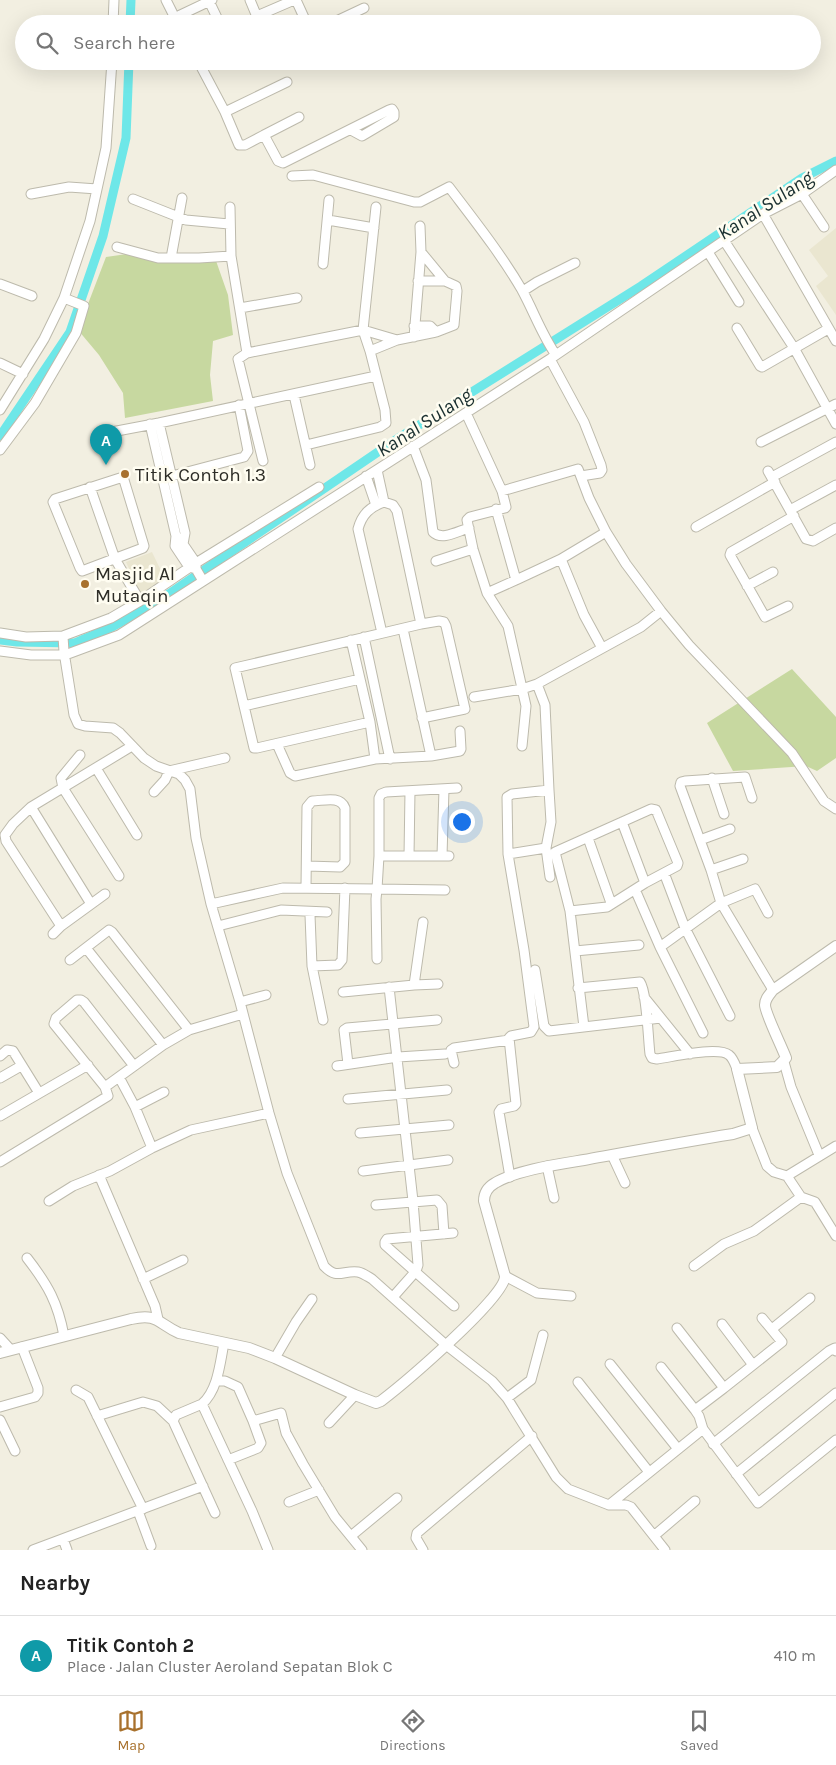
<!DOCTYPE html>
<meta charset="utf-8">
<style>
body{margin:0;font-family:Karla,sans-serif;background:#f6f6f6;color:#222}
.you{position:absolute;left:461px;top:821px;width:18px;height:18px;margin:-12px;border:4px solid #fff;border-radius:50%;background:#1a73e8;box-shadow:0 0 0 8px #1a73e833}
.badge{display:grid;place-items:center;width:32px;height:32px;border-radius:50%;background:#a8712d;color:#fff;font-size:16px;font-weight:700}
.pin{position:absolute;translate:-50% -41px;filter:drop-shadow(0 1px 2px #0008)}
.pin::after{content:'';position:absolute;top:26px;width:18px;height:15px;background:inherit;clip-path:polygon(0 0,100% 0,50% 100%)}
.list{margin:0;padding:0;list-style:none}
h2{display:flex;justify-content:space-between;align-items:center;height:65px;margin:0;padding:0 20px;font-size:21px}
h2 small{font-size:16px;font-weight:400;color:#767676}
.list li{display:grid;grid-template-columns:32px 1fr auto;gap:15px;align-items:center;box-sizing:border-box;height:80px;padding:0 20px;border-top:1px solid #e0e0e0}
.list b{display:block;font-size:19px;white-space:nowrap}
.list p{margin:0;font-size:16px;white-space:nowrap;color:#767676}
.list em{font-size:16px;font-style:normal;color:#767676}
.icon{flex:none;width:28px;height:28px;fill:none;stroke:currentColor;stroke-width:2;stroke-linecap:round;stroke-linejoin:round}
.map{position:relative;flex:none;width:836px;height:1550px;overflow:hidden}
.search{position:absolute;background:#fff;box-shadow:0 5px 20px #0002;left:15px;right:15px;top:15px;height:55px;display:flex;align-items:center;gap:12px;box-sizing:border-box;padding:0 18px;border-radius:28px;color:#767676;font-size:19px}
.sheet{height:145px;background:#fff}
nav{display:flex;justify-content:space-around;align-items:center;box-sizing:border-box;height:70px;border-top:1px solid #e0e0e0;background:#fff;font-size:14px;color:#767676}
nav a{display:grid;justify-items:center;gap:2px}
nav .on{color:#a8712d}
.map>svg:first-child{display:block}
.built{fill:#eae6d0}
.green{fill:#c7d8a0}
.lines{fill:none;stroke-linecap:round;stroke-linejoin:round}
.canal{stroke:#6ee7e8;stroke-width:9}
.minor-casing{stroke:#bdbaac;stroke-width:11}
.tertiary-casing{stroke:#bdbaac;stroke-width:12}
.minor{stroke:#fff;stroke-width:9}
.tertiary{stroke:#fff;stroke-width:10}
.poi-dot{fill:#a8712d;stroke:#fffdf1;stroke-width:2}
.labels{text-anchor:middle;stroke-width:5;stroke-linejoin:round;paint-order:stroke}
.poi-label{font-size:19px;fill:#2e2d27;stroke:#fffdf1;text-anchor:start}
.water-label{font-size:20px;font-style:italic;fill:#1b3030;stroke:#fffdf1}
</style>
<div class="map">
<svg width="836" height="1550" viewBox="0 0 836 1550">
<rect width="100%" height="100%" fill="#f2efe1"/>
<path class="built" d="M 836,228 L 836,315 L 816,286 L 828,276 L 809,250 Z
M 152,552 L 165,579 L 141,595 L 126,562 Z"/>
<path class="green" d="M 134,253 L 215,258 L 228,295 L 233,335 L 213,341 L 210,375 L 213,401 L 125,418 L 123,393 L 99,355 L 78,330 L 106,257 Z
M 792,669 L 836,717 L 836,758 L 817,771 L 806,766 L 733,771 L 707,723 Z"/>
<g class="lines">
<path class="canal" d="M 130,24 L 131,0
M 0,436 L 70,332 L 103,236 L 126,138 L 129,61
M 0,640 L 17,642 L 75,643 L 112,627 L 160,600 L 400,437 L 641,286 L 802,178 L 836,161"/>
<defs>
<path id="minor" d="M 166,0 L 178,24
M 250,0 L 260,24
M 296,0 L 307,24
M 209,1 L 220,24
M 257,16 L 294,0
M 174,18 L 212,0
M 113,24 L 114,0
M 330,24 L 364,8
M 198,61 L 225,112 L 239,145 L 245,145 L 264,135 L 278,161 L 283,163 L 389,110 L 392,109 L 394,112 L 394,117 L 362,136 L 351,130
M 225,112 L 287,82
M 264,135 L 299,117
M 292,176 L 313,175 L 414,202 L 420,202 L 449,187 C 474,220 501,254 522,290 C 534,312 542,335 556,355
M 31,194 L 69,187 L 97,189
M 802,194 L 824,227
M 133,199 L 186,220 L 229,224
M 230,207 L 231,256 L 247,353 L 238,359 L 263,461
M 763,214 L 836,341
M 328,220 L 374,228
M 725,242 L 794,348 L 836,424
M 117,247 L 158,258 L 199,258 L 231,256
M 421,252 L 445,281
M 708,252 L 739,302
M 171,258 L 182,198
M 323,264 L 329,200
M 0,284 L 32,296
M 523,291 L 537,282 L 575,263
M 240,308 L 297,298
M 414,326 L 430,326 L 436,332
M 737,328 L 760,366 L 762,367 L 828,329
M 414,337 L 421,252 L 420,226
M 370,351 L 397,340 L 436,332 L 454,325 L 457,291 L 456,286 L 445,281 L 418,281
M 247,353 L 363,330 L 397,340
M 550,359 L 584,422 L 601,465 L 602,470 L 600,473 L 581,476
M 0,363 L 23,374
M 294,395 L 310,465
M 0,410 L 44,339 L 64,298 L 90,221 L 106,148 L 112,61
M 466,413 L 502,491 L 506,507 L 505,508 L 470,517 L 467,520 L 473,549 L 487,593 L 508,626 L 526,706 L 522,746
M 159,423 L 185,533 L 183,544 L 196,563 L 196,568
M 150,424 L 176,536 L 175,546 L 189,567 L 196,569 L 203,581
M 101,434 L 159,423 L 376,376
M 761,442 L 836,404
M 306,445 L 380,427 L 386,423 L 385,410 L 370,351 L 363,330 L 376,207
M 413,446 L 426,480 L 433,532 C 442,541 458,531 469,528
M 0,450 L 35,403 L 76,333 L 84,306 L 64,298
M 377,470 L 384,502
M 768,471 L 806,539 L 813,541 L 836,528
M 172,476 L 244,457 L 248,451 L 239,405
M 366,476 L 376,505
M 772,477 L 836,442
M 120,478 L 124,480 L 144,546 L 143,548 L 82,571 L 80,568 L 53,502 L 55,499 Z
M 90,487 L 115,559 L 140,601
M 319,487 L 196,563 L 140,601 L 111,618 L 63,636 L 64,652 L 74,715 L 78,724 L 85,726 L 113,728 L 120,733 L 144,758 L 156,766 L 179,774 L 185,780 L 190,789 L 196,838 L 211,904 L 240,1002 L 269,1113 L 287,1173 L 324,1266 C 337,1280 343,1270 358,1272 C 363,1273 367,1276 372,1279 L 446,1345 L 492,1381 L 507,1398 L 556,1477 L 568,1489 L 609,1505 L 626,1505 L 631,1507 L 665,1550
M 502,491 L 578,469 L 589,498 L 606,532 L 626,564 L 661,611 L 689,645 L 792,753 L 824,801 L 836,809
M 790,510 L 836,485
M 696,527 L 775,482
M 436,561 L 473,549
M 516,580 L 561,559
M 747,586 L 773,572
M 487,593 L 516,580 L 496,509
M 788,606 L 765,617 L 730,555 L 731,552 L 794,516
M 403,629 L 431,756 L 460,751 L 461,749 L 460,731
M 0,633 L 26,637 L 63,636
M 382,633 L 358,529 C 362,514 370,507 384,502 L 393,505 L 397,511 L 421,624
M 364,637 L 390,759
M 351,640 L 370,722 L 375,759
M 602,648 L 584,615 L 561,559 L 606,532
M 0,651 L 31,655 L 65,655 L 119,635 L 550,359 L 763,214 L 802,194 L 836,170
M 474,697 L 522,689 L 537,684 L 641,627 L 661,611
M 244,706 L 360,679
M 370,722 L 257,748 L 254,748 L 235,668 L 421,624 L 439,621 L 444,622 L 446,626 L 465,709 L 422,718
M 277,744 L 290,773 L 295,776 L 375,759 L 431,756
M 80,755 L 61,778 L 63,788 L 119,876
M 96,768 L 137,835
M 712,778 L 724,814
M 154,792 L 165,780 L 169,771 L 225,758
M 752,798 L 745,777 L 685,781 L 681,782 L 680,786 L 711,870 L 721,903 L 773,990
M 31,807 L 91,904
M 622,822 L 645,883
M 588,838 L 611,903
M 700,840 L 730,829
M 546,848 L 550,877
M 508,854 L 546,848 L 551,822 L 549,790 L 545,705 L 537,684
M 379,856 L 449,856
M 409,856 L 410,791
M 442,856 L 444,789
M 711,870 L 743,859
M 666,878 L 685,928 L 730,1016
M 306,887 L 307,807 L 312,801 C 323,801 340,795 345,808 L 345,862 L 340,867 L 307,866
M 637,894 L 660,947 L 721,903 L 755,889 L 768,913
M 211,904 L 283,888 L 377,889 L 379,856 L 379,798 L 381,794 L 386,792 L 457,788
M 570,911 L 607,907 L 645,883 L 677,866 L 678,863 L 656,810 L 651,809 L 555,852 L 570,911 L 584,1027
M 310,915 L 312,966 L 323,1020
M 61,926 L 6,841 L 5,835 L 13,824 L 31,807 L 132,746
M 218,926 L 281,910 L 327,912
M 53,934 L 61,926 L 105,894
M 660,947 L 703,1033
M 86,948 L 163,1045
M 575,951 L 639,945
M 377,959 L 376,899 L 377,889 L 445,890
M 70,960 L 109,930 L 112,932 L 189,1030 L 243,1014
M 312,966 L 338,965 L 342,960 L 345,888
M 535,970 L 544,1026 L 549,1031 L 661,1018
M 414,985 L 423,922
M 389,987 L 413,1201 L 418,1265 L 416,1271 L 393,1297
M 578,988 L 640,982 C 647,992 648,1039 650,1054 L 652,1058 L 657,1059 C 672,1057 718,1046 729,1055 C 733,1058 735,1064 737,1069
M 343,992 L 414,985 L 438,984
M 644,997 L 690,1054
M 240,1002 L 266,995
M 0,1056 L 7,1050 L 13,1051 L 39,1093
M 784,1062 L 791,1087 L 819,1155
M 454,1063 L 451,1050 L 454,1048 L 509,1040
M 348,1064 L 344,1030 L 347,1028 L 437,1020
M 337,1066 L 398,1057 L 445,1054
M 119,1077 L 135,1107 L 152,1148
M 0,1078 L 21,1066
M 105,1087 L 163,1045 L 189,1030
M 348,1099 L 447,1090
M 135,1107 L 164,1092
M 0,1116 L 88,1065
M 752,1128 L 767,1166 L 774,1172 L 787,1176 L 801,1197 L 815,1202 L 836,1236
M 360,1133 L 449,1125
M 612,1155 L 625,1183
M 0,1162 L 108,1096 L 105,1087 L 54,1024 L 56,1018 L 77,1000 L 81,1000 L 84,1002 L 134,1066
M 547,1166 L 554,1198
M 363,1171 L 448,1160
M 99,1175 L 155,1306 L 158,1319
M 787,1176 L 836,1146
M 510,1177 L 499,1112 L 501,1109 L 514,1106 L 516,1104 L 509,1038 L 511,1036 L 531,1032 L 534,1027 L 524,950 L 508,854 L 507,797 L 512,794 L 549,790
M 49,1201 L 73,1186 L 110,1171 L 152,1148 L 191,1130 L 269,1113
M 376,1205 L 437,1200 L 442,1206 L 444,1234
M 453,1233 L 387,1239 L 385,1242 L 385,1245 L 454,1306
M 27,1258 C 48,1285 58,1303 64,1336
M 694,1266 L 724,1244 L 754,1231 L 801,1197
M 505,1276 L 537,1293 L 571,1296
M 143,1279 L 183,1260
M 722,1324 L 753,1365 L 724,1388
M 677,1328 L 724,1388 L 695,1410
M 772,1329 L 810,1298
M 0,1338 L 10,1349
M 224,1343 C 220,1363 218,1390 202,1404 L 252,1511 L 268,1550
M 275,1358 L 296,1322 L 312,1299
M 610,1364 L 678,1449
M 753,1365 L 782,1342 L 762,1318
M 661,1367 L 695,1410 L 699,1416 L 703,1429
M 216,1381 L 225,1381 L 238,1387 L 253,1421 L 281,1413 L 286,1433 L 303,1464 L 335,1517 L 362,1550
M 578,1382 L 649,1472
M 76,1390 L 88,1397 L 143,1509
M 507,1398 L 531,1380 L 543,1335
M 202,1404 L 176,1415 L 173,1421 L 215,1513
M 0,1407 L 35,1397 L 38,1393 L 38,1388 L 22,1347
M 97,1416 L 143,1402 L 157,1406 L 173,1421
M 0,1420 L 15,1451
M 329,1423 L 355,1395
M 713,1444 L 829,1351 L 835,1348 L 836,1351
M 228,1460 L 258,1448 L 261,1443 L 253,1421
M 736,1474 L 836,1393
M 289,1502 L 319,1490
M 609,1505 L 703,1429 L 758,1503 L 836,1440
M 138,1511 L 151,1546
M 655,1535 L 695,1501
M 351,1536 L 397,1498
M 63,1539 L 67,1550
M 33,1550 L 203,1486
M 423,1550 L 416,1538 L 417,1533 L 532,1436"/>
<path id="tertiary" d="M 0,1353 L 131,1319 C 158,1313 157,1323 179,1333 L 249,1348 L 275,1358 L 355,1395 L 376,1403 L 381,1401 C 402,1385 506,1297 505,1276 L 484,1201 C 484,1193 488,1187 495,1183 C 516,1170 560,1164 584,1160 C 634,1151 683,1142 733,1134 L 752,1128 L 737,1069 L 777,1067 L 786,1058 C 782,1047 765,1013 765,1005 C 765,999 769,995 773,990 L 836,946"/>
</defs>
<use href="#minor" class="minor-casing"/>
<use href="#tertiary" class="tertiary-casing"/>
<use href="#minor" class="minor"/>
<use href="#tertiary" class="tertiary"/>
</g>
<g class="poi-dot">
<circle cx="125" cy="474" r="5"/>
<circle cx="85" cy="584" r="5"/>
</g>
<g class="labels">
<g class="poi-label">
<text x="135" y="481">Titik Contoh 1.3</text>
<text x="95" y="580">Masjid Al<tspan x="95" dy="22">Mutaqin</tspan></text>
</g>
<g class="water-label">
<text transform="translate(765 205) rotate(-33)" y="7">Kanal Sulang</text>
<text transform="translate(424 422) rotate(-33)" y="7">Kanal Sulang</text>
</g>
</g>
</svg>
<div class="you"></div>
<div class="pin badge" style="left:106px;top:465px;background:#0f9aa8">A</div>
<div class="search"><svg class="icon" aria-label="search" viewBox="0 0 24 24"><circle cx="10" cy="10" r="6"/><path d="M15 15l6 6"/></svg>Search here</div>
</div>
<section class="sheet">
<h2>Nearby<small></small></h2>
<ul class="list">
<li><span class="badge" style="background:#0f9aa8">A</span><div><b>Titik Contoh 2</b><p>Place · Jalan Cluster Aeroland Sepatan Blok C</p></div><em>410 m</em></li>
</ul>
</section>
<nav>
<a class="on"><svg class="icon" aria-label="map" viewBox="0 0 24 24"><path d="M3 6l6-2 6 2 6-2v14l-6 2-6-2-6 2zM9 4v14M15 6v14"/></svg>Map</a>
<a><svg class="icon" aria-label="directions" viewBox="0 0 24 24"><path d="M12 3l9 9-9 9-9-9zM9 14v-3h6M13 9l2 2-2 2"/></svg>Directions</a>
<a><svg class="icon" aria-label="saved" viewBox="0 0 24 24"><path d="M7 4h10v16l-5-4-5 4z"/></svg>Saved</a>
</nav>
